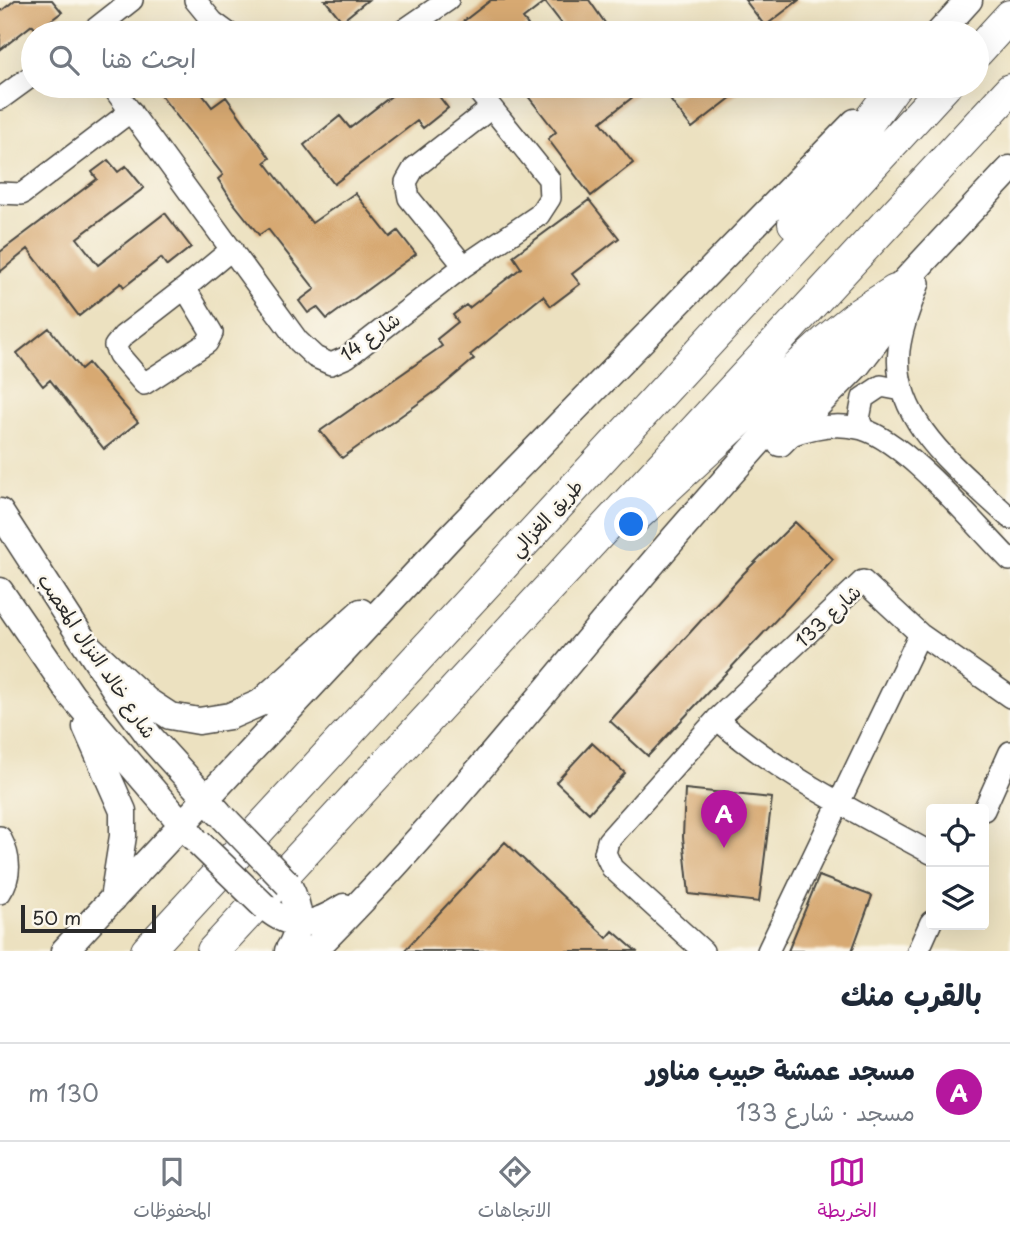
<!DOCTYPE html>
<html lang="ar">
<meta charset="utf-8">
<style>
body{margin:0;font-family:"Playpen Sans","Playpen Sans Arabic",sans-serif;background:#f2f2f3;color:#1f2937;direction:rtl}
.controls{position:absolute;right:21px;bottom:21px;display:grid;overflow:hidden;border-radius:7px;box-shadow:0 7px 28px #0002}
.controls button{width:63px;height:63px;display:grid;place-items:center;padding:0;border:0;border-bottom:2px solid #e0e1e3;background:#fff;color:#1f2937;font:35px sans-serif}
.scale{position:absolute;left:21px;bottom:18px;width:135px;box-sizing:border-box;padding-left:7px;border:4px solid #2b2b2b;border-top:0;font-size:19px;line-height:24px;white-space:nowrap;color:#2b2b2b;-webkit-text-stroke:5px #fbf7ec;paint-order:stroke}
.you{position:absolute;left:632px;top:525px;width:24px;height:24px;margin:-18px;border:5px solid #fff;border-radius:50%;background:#1a73e8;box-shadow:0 0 0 10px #1a73e833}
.badge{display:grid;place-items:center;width:46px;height:46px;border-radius:50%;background:#b5179e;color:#fff;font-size:23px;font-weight:700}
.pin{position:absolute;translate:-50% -58px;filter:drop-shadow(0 2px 4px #0008)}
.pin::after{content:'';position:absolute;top:37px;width:24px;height:21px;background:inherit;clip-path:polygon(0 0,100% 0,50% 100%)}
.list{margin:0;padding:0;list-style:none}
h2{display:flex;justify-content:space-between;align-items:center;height:91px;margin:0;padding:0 28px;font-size:30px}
h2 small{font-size:23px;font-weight:400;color:#747a83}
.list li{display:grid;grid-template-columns:46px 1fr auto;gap:21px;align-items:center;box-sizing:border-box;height:98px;padding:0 28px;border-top:2px solid #e0e1e3}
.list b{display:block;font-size:26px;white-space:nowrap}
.list p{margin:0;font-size:23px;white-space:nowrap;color:#747a83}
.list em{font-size:23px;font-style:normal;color:#747a83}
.icon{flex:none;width:38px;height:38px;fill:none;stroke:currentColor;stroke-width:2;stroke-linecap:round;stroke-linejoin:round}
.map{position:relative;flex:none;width:1010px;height:951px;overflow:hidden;direction:ltr}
.search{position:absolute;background:#fff;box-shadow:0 7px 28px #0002;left:21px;right:21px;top:21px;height:77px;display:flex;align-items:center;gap:18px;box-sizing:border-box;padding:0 24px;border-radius:38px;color:#747a83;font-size:26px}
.sheet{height:189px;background:#fff}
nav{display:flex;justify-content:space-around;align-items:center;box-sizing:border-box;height:98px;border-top:2px solid #e0e1e3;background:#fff;font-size:19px;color:#747a83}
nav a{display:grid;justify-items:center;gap:4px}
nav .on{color:#b5179e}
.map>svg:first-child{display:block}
.building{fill:#d7a972}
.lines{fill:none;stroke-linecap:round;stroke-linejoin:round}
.minor-casing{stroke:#484641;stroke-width:24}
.major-casing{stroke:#484641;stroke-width:29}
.highway-casing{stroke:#484641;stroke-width:34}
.minor{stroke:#fff;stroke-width:21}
.major{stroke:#fff;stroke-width:26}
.highway{stroke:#fff;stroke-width:32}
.major-bridge-casing{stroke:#484641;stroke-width:29;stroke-linecap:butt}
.major-bridge{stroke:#fff;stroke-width:26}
.labels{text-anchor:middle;stroke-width:5;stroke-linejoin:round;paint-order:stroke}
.street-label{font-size:19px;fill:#2b2b2b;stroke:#fbf7ec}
</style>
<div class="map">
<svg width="1010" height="951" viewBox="0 0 1010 951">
<rect width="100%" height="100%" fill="#fbf7ec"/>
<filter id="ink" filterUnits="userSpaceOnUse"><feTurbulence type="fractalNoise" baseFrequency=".0143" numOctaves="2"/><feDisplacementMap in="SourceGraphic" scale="14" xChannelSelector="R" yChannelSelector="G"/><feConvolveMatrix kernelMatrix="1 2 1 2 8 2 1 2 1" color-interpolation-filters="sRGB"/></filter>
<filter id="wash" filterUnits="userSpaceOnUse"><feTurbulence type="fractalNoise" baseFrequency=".00686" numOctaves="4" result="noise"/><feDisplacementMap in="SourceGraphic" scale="28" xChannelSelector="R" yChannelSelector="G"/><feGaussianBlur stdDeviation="1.57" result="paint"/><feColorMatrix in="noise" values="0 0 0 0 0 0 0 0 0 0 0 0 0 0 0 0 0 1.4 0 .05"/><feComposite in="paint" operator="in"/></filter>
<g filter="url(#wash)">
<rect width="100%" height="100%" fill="#ece1c0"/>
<g id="blocks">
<path class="building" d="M 15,0 L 52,0 L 62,12 L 37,31 L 32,25 L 0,50 L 0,12 Z
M 325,0 L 368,0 L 342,21 Z
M 491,0 L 589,0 L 612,33 L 569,33 L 545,2 L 523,19 L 528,25 L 517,33 L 467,33 L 460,24 Z
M 745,0 L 799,0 L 765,26 Z
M 166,86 L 196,86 L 212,107 L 226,97 L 270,158 L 265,162 L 312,223 L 355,193 L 390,237 L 398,231 L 416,254 L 327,319 L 317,307 L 308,313 L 299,301 L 315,289 L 268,229 L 259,235 L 232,201 L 218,179 L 223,175 L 158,92 Z
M 389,86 L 431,86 L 448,108 L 423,128 L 417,121 L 334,184 L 304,145 L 340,116 L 350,128 L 395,93 Z
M 520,86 L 647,86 L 601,122 L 633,163 L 591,196 L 548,139 L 556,132 Z
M 691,86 L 746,86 L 692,128 L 671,101 Z
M 108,160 L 118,172 L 126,166 L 144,188 L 77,238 L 98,265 L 165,213 L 191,247 L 167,266 L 161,258 L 124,287 L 121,283 L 79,316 L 28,249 L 0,272 L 0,252 L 97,179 L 92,172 Z
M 589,200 L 619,238 L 572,274 L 580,284 L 551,306 L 543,296 L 470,355 L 474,359 L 440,388 L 342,458 L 320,431 L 442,346 L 437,339 L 458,322 L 453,315 L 466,305 L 469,308 L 521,268 L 513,256 Z
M 49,328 L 81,369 L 88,363 L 138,422 L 104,449 L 50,380 L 43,386 L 17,353 Z
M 795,522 L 833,559 L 648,756 L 610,721 L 743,574 Z
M 592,743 L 625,773 L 589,813 L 556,782 Z
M 685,789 L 772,798 L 759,902 L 689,894 L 683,837 Z
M 505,842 L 607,938 L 613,931 L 636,951 L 404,951 Z
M 819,876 L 872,896 L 852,951 L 788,951 Z"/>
</g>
</g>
<g filter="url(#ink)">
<use href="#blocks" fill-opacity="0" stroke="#484641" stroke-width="2"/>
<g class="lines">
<defs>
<path id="minor" d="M 195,0 L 213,22 L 228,33
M 90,33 L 132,0
M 400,33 L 448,0
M 112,86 L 298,341 L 315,357 L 331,364 L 347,357 L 464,266 L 539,215 L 550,198 L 549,179 L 474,86
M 0,99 L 33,75
M 0,193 L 22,194 L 131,111
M 464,266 L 409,198 L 406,182 L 414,168 L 491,108
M 919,283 C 911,305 902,326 899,350 C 891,423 963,473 1010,518
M 185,288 L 212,333 L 207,343 L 144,384 L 119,355 L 115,346 L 123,336 Z
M 185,288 L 232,249
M 863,429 L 859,419 L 863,398 L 881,386 L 902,390
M 789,436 C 812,427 837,422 862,429 C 907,442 975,525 1010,560
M 717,719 C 780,775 858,813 931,853
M 984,810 L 1010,752
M 0,837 C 10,856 13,874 0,893
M 703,951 L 612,868 L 605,853 L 608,841 L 717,719 L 863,581 L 920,634 L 1010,697
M 768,951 L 920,634
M 918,951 L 931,922"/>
<path id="major" d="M 939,33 L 969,0
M 780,443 L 858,364 L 907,300
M 0,512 L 118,694 L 150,737 L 219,813
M 0,591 L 72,696 L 193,837
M 90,648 L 147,701 L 170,716 L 199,721 L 230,716 L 260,703 L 361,612
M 86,727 L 123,811 L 123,836 L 113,899
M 265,907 C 293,931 315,926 344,907
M 64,951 L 451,536 L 855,122
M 288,951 C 303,927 301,909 288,884
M 313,951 C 443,822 555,676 675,537 C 784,412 896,289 1010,169"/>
<path id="highway" d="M 977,52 L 1010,16
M 794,223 L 895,86
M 635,517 L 827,340 L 859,314 L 895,291
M 147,951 L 945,86
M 213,951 L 1010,90"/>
</defs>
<use href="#minor" class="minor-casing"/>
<use href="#major" class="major-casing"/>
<use href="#highway" class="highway-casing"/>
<use href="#minor" class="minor"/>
<use href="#major" class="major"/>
<use href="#highway" class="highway"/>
<defs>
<path id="major-bridge" d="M 224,818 L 288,884
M 199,843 L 265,907"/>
</defs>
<use href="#major-bridge" class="major-bridge-casing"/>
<use href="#major-bridge" class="major-bridge"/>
</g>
</g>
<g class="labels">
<g class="street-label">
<text transform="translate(370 337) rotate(-36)" y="7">شارع 14</text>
<text transform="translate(546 518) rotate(-47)" y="7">طريق الغزالي</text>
<text transform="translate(828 616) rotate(-43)" y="7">شارع 133</text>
<text transform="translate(97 656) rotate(56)" y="7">شارع خالد النزال المعصب</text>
</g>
</g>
</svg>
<div class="controls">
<button><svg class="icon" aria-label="locate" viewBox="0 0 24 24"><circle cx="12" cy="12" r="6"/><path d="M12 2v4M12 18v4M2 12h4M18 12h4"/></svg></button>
<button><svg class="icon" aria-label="layers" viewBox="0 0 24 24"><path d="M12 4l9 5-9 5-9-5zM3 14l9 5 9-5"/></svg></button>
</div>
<div class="scale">50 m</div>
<div class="you"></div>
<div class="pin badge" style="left:724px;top:848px">A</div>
<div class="search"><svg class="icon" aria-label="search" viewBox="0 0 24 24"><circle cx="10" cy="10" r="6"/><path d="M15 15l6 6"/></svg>ابحث هنا</div>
</div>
<section class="sheet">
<h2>بالقرب منك<small></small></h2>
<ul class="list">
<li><span class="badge">A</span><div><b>مسجد عمشة حبيب مناور</b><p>مسجد · شارع 133</p></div><em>130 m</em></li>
</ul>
</section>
<nav>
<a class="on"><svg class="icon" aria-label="map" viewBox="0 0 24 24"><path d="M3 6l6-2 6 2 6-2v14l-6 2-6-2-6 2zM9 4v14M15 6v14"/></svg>الخريطة</a>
<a><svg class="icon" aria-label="directions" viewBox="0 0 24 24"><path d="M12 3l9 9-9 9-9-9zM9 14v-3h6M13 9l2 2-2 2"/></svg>الاتجاهات</a>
<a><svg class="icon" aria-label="saved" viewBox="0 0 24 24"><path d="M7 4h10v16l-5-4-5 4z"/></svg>المحفوظات</a>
</nav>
